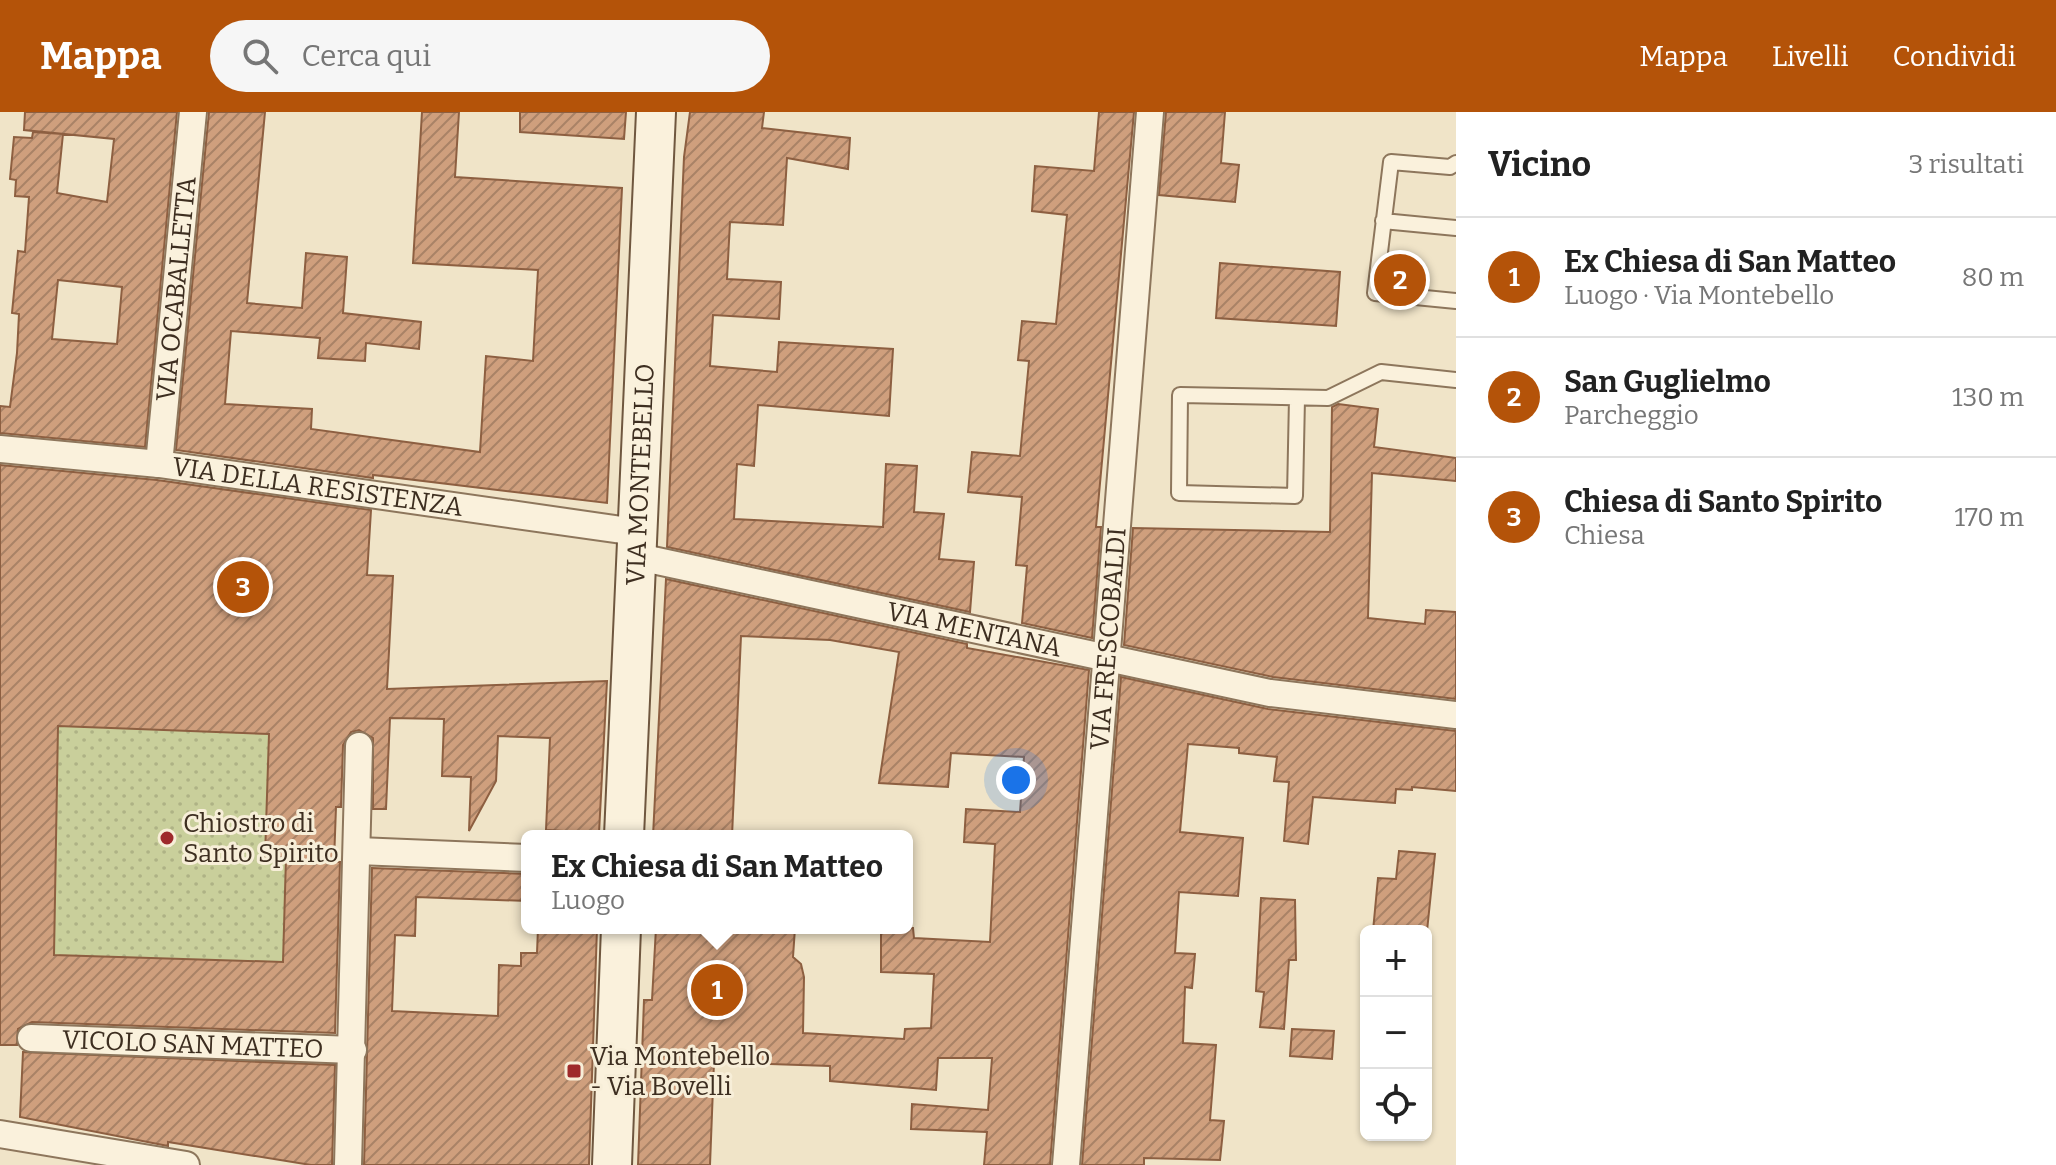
<!DOCTYPE html>
<html lang="it">
<meta charset="utf-8">
<style>
body{margin:0;font-family:Bitter,serif;background:#f6f6f6;color:#222}
.controls{position:absolute;right:24px;bottom:24px;display:grid;overflow:hidden;border-radius:12px;box-shadow:0 2px 6px #0004}
.controls button{width:72px;height:72px;display:grid;place-items:center;padding:0;border:0;border-bottom:2px solid #e0e0e0;background:#fff;color:#222;font:40px sans-serif}
.you{position:absolute;left:1016px;top:668px;width:28px;height:28px;margin:-20px;border:6px solid #fff;border-radius:50%;background:#1a73e8;box-shadow:0 0 0 12px #1a73e833}
.badge{display:grid;place-items:center;width:52px;height:52px;border-radius:50%;background:#b45309;color:#fff;font-size:26px;font-weight:700}
.pin{position:absolute;translate:-50% -50%;border:4px solid #fff;box-shadow:0 2px 8px #0006}
.popup{position:absolute;left:521px;top:718px;width:392px;height:104px;box-sizing:border-box;display:grid;place-content:center;border-radius:12px;background:#fff;filter:drop-shadow(0 2px 6px #0005);font-size:26px;white-space:nowrap;color:#767676}
.popup b{font-size:30px;color:#222}
.popup::after{content:'';position:absolute;left:50%;top:100%;margin-left:-16px;border:16px solid transparent;border-top-color:#fff}
.list{margin:0;padding:0;list-style:none}
h2{display:flex;justify-content:space-between;align-items:center;height:104px;margin:0;padding:0 32px;font-size:34px}
h2 small{font-size:26px;font-weight:400;color:#767676}
.list li{display:grid;grid-template-columns:52px 1fr auto;gap:24px;align-items:center;box-sizing:border-box;height:120px;padding:0 32px;border-top:2px solid #e0e0e0}
.list b{display:block;font-size:30px;white-space:nowrap}
.list p{margin:0;font-size:26px;white-space:nowrap;color:#767676}
.list em{font-size:26px;font-style:normal;color:#767676}
.icon{flex:none;width:44px;height:44px;fill:none;stroke:currentColor;stroke-width:2;stroke-linecap:round;stroke-linejoin:round}
.map{position:relative;flex:none;width:1456px;height:1053px;overflow:hidden}
header{display:flex;align-items:center;gap:48px;box-sizing:border-box;height:112px;padding:0 40px;background:#b45309;color:#fff}
header strong{font-size:38px}
nav{display:flex;gap:44px;margin-inline-start:auto;font-size:28px}
.search{width:560px;height:72px;background:#f6f6f6;display:flex;align-items:center;gap:20px;box-sizing:border-box;padding:0 28px;border-radius:44px;color:#767676;font-size:30px}
main{display:flex}
aside{flex:1;background:#fff}
.map>svg:first-child{display:block}
.grass{fill:url(#grass-dots)}
.building{fill:url(#building-hatch);stroke:#8d5f41;stroke-width:2;fill-rule:evenodd}
.lines{fill:none;stroke-linecap:round;stroke-linejoin:round}
.lane-casing{stroke:#8d765c;stroke-width:18}
.street-casing{stroke:#8d765c;stroke-width:30}
.secondary-casing{stroke:#6f573f;stroke-width:42}
.lane{stroke:#faf1dc;stroke-width:14}
.street{stroke:#faf1dc;stroke-width:26}
.secondary{stroke:#faf1dc;stroke-width:38}
.poi-dot{fill:#9e2a2b;stroke:#f7eed8;stroke-width:3}
.labels{text-anchor:middle;stroke-width:6;stroke-linejoin:round;paint-order:stroke}
.street-label{font-size:26px;fill:#3d2e20;stroke:#f7eed8}
.poi-label{font-size:26px;fill:#3d2e20;stroke:#f7eed8;text-anchor:start}
</style>
<header>
<strong>Mappa</strong>
<div class="search"><svg class="icon" aria-label="search" viewBox="0 0 24 24"><circle cx="10" cy="10" r="6"/><path d="M15 15l6 6"/></svg>Cerca qui</div>
<nav><a>Mappa</a><a>Livelli</a><a>Condividi</a></nav>
</header>
<main>
<div class="map">
<svg width="1456" height="1053" viewBox="0 0 1456 1053">
<defs>
<pattern id="grass-dots" width="8" height="8" patternUnits="userSpaceOnUse" patternTransform="scale(2)"><rect width="8" height="8" fill="#c9cf9b"/><path d="M2 2h.1M6 6h.1" fill="none" stroke="#aeb285" stroke-width="1.8" stroke-linecap="round"/></pattern>
<pattern id="building-hatch" width="6" height="6" patternUnits="userSpaceOnUse" patternTransform="scale(2)"><rect width="6" height="6" fill="#cf9f7d"/><path d="M-1 1l2-2M0 6l6-6M5 7l2-2" fill="none" stroke="#a98266"/></pattern>
</defs>
<rect width="100%" height="100%" fill="#f0e4c8"/>
<path class="grass" d="M 58,614 L 269,622 L 265,744 L 286,745 L 283,850 L 53,843 Z"/>
<path class="building" d="M 25,0 L 177,0 L 145,335 L 0,321 L 0,294 L 10,295 L 17,241 L 19,202 L 12,201 L 18,139 L 25,140 L 29,85 L 15,84 L 16,68 L 10,67 L 14,25 L 32,26 L 33,20 L 63,22 L 57,81 L 107,90 L 114,27 L 24,18 ZM 58,168 L 122,175 L 117,232 L 52,227 Z
M 209,0 L 265,0 L 247,191 L 302,196 L 306,141 L 347,145 L 343,201 L 421,210 L 419,237 L 366,231 L 365,249 L 318,246 L 320,226 L 231,219 L 225,292 L 312,297 L 311,317 L 480,340 L 486,244 L 533,249 L 538,158 L 413,151 L 422,0 L 459,0 L 455,65 L 622,76 L 607,391 L 373,363 L 373,366 L 176,338 Z
M 520,0 L 626,0 L 624,27 L 520,20 Z
M 690,0 L 764,0 L 762,16 L 850,26 L 848,57 L 787,46 L 783,113 L 730,110 L 727,167 L 781,170 L 779,207 L 713,203 L 710,254 L 777,260 L 779,230 L 893,237 L 889,304 L 758,293 L 754,354 L 737,352 L 734,407 L 883,415 L 886,352 L 917,354 L 914,400 L 944,402 L 939,447 L 974,450 L 970,500 L 667,435 L 684,45 Z
M 1099,0 L 1134,0 L 1096,415 L 1101,415 L 1092,526 L 1022,511 L 1027,454 L 1016,453 L 1022,385 L 968,380 L 972,340 L 1020,344 L 1029,249 L 1018,248 L 1022,209 L 1056,212 L 1067,103 L 1032,99 L 1035,54 L 1094,59 Z
M 1166,0 L 1225,0 L 1221,51 L 1239,53 L 1235,90 L 1159,83 Z
M 1220,151 L 1340,160 L 1336,214 L 1216,206 Z
M 1338,292 L 1378,297 L 1374,335 L 1456,346 L 1456,369 L 1372,361 L 1368,506 L 1425,512 L 1426,498 L 1456,500 L 1456,587 L 1273,565 L 1124,533 L 1133,416 L 1330,420 L 1332,295 Z
M 0,353 L 157,368 L 371,398 L 367,463 L 393,464 L 387,577 L 607,569 L 599,721 L 546,718 L 550,626 L 498,624 L 496,669 L 469,719 L 471,665 L 442,664 L 444,607 L 390,606 L 386,697 L 373,697 L 373,626 L 359,618 L 351,620 L 343,633 L 341,695 L 336,695 L 334,750 L 340,750 L 335,921 L 32,910 L 18,917 L 17,933 L 0,933 ZM 58,614 L 269,622 L 265,745 L 286,745 L 283,850 L 54,843 Z
M 666,467 L 967,532 L 967,536 L 1089,558 L 1050,1053 L 984,1053 L 987,1020 L 911,1017 L 912,992 L 988,998 L 992,946 L 938,946 L 936,978 L 830,969 L 830,954 L 714,950 L 710,1053 L 638,1053 L 644,888 L 652,888 L 656,816 L 795,816 L 793,845 L 801,852 L 804,865 L 803,921 L 904,927 L 905,917 L 931,916 L 934,862 L 881,860 L 881,816 L 913,816 L 914,826 L 990,830 L 995,732 L 964,730 L 966,697 L 1020,700 L 1024,645 L 951,641 L 948,675 L 879,671 L 899,540 L 830,528 L 741,524 L 732,724 L 653,724 Z
M 1121,565 L 1268,597 L 1456,619 L 1456,679 L 1412,675 L 1412,678 L 1396,677 L 1395,691 L 1313,685 L 1308,732 L 1284,729 L 1289,670 L 1274,669 L 1277,645 L 1239,641 L 1239,636 L 1188,632 L 1180,720 L 1243,726 L 1238,784 L 1179,780 L 1175,841 L 1195,842 L 1192,876 L 1185,875 L 1183,931 L 1216,933 L 1210,1008 L 1224,1009 L 1220,1048 L 1144,1046 L 1144,1053 L 1082,1053 Z
M 1399,739 L 1435,742 L 1427,819 L 1373,819 L 1378,766 L 1396,767 Z
M 372,756 L 527,762 L 527,789 L 416,785 L 415,824 L 395,823 L 392,899 L 498,904 L 499,853 L 521,854 L 521,841 L 537,841 L 538,816 L 597,816 L 589,1053 L 364,1053 Z
M 1261,786 L 1295,788 L 1296,848 L 1289,848 L 1284,917 L 1260,915 L 1264,880 L 1256,879 Z
M 1292,917 L 1334,919 L 1332,947 L 1290,944 Z
M 23,940 L 335,953 L 332,1053 L 311,1053 L 168,1030 L 168,1034 L 20,1005 Z"/>
<g class="lines">
<defs>
<path id="lane" d="M 1456,51 L 1450,55 L 1391,50 L 1375,181 L 1456,189
M 1383,109 L 1456,116
M 1297,286 L 1295,384 L 1179,381 L 1180,283 L 1328,286 L 1381,260 L 1456,268"/>
<g id="street">
<path id="s1" d="M 0,337 L 159,352 L 636,420"/>
<path id="s2" d="M 159,352 L 193,0"/>
<path id="s3" d="M 634,444 L 1270,581 L 1456,603"/>
<path d="M 358,739 L 527,746"/>
<path id="s4" d="M 31,926 L 353,938"/>
<path d="M 0,1022 L 186,1053"/>
<path d="M 348,1053 L 359,634"/>
<path id="s5" d="M 1066,1053 L 1150,0"/>
</g>
<g id="secondary">
<path id="s6" d="M 624,724 L 656,0"/>
<path d="M 612,1053 L 621,816"/>
</g>
</defs>
<use href="#lane" class="lane-casing"/>
<use href="#street" class="street-casing"/>
<use href="#secondary" class="secondary-casing"/>
<use href="#lane" class="lane"/>
<use href="#street" class="street"/>
<use href="#secondary" class="secondary"/>
</g>
<g class="poi-dot">
<circle cx="167" cy="726" r="8"/>
<rect x="566" y="951" width="16" height="16" rx="4"/>
</g>
<g class="labels">
<g class="street-label">
<text dy="9" stroke="none"><textPath href="#s2" startOffset="176">VIA OCABALLETTA</textPath></text>
<text dy="9" stroke="none"><textPath href="#s6" startOffset="362">VIA MONTEBELLO</textPath></text>
<text dy="9" stroke="none"><textPath href="#s1" startOffset="320">VIA DELLA RESISTENZA</textPath></text>
<text dy="9" stroke="none"><textPath href="#s3" startOffset="348">VIA MENTANA</textPath></text>
<text dy="9" stroke="none"><textPath href="#s5" startOffset="528">VIA FRESCOBALDI</textPath></text>
<text dy="9" stroke="none"><textPath href="#s4" startOffset="162">VICOLO SAN MATTEO</textPath></text>
</g>
<g class="poi-label">
<text x="183" y="720">Chiostro di<tspan x="183" dy="30">Santo Spirito</tspan></text>
<text x="590" y="953">Via Montebello<tspan x="590" dy="30">- Via Bovelli</tspan></text>
</g>
</g>
</svg>
<div class="controls">
<button>+</button>
<button>−</button>
<button><svg class="icon" aria-label="locate" viewBox="0 0 24 24"><circle cx="12" cy="12" r="6"/><path d="M12 2v4M12 18v4M2 12h4M18 12h4"/></svg></button>
</div>
<div class="you"></div>
<div class="pin badge" style="left:717px;top:878px">1</div>
<div class="popup"><b>Ex Chiesa di San Matteo</b>Luogo</div>
<div class="pin badge" style="left:1400px;top:168px">2</div>
<div class="pin badge" style="left:243px;top:475px">3</div>
</div>
<aside>
<h2>Vicino<small>3 risultati</small></h2>
<ul class="list">
<li><span class="badge">1</span><div><b>Ex Chiesa di San Matteo</b><p>Luogo · Via Montebello</p></div><em>80 m</em></li>
<li><span class="badge">2</span><div><b>San Guglielmo</b><p>Parcheggio</p></div><em>130 m</em></li>
<li><span class="badge">3</span><div><b>Chiesa di Santo Spirito</b><p>Chiesa</p></div><em>170 m</em></li>
</ul>
</aside>
</main>
